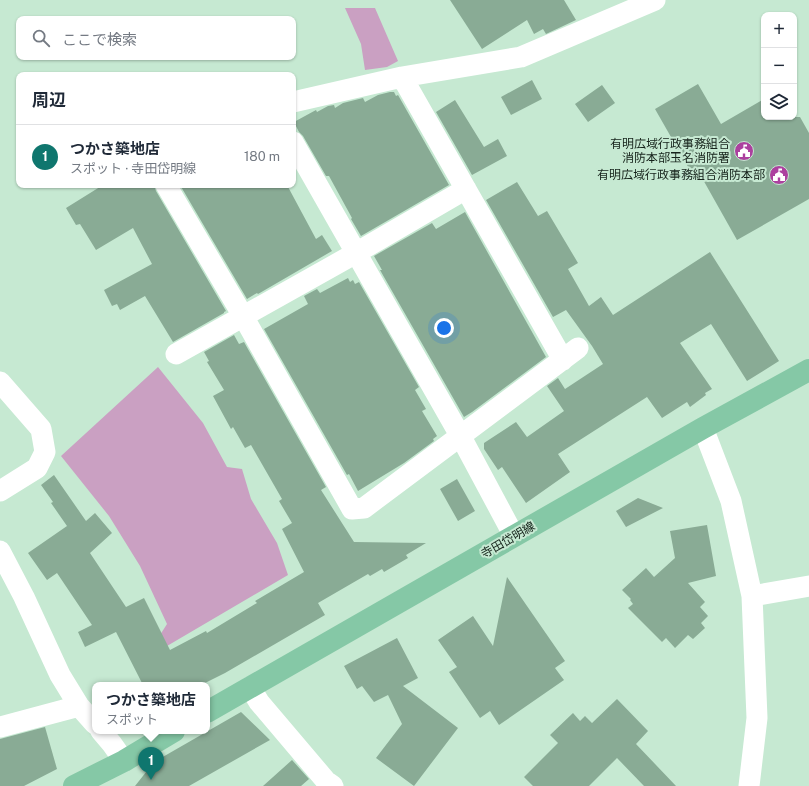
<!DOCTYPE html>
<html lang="ja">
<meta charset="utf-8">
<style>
body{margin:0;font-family:"Public Sans","Noto Sans JP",sans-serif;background:#f6f6f7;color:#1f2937}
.controls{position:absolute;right:12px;top:12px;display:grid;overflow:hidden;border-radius:8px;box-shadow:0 1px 3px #0004}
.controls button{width:36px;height:36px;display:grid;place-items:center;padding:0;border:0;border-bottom:1px solid #e0e1e3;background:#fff;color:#1f2937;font:20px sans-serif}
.you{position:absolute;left:444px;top:328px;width:14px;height:14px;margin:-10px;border:3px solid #fff;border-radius:50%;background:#1a73e8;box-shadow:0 0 0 6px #1a73e833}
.badge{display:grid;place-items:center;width:26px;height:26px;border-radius:50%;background:#0f766e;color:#fff;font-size:13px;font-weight:700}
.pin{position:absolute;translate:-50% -33px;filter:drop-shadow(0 1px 2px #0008)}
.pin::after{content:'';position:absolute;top:21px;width:14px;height:12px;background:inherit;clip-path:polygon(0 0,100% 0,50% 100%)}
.popup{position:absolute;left:92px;top:682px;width:118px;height:52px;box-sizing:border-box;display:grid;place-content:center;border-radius:8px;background:#fff;filter:drop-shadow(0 1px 3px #0005);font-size:13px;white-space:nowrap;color:#747a83}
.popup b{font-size:15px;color:#1f2937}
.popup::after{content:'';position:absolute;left:50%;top:100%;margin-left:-8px;border:8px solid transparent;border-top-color:#fff}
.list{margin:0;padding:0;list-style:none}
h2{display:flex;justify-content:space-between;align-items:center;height:52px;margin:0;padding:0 16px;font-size:17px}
h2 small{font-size:13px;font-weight:400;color:#747a83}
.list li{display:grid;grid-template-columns:26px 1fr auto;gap:12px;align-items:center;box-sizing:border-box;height:64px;padding:0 16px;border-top:1px solid #e0e1e3}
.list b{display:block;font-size:15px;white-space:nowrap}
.list p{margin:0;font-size:13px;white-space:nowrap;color:#747a83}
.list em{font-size:13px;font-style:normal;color:#747a83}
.icon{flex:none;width:22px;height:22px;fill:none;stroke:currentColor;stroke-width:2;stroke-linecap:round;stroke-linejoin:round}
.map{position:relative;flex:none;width:809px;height:786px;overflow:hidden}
.search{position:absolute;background:#fff;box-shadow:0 1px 3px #0004;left:16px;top:16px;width:280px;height:44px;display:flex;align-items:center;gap:10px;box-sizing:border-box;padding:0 14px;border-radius:8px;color:#747a83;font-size:15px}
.panel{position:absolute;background:#fff;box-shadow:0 1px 3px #0004;left:16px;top:72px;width:280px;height:116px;border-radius:8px}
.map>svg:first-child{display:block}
.green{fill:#caa0c2}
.building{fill:#89ab95}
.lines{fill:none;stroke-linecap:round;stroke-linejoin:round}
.minor{stroke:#fff;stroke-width:21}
.major{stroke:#85c8a6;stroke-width:22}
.labels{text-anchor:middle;stroke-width:4;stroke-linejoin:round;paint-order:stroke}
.poi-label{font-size:12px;fill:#15221a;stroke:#c6e9d2;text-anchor:end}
.street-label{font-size:12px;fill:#15221a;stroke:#c6e9d2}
</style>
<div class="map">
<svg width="809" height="786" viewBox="0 0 809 786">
<rect width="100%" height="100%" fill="#c6e9d2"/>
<path class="green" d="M 345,8 L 375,8 L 398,61 L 387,67 L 365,70 L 361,44 Z
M 158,367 L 203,423 L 227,467 L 242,469 L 251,499 L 277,543 L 288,575 L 167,646 L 160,635 L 167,624 L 140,566 L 109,516 L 61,456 Z"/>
<path class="building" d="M 450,0 L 564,0 L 576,20 L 546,34 L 543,29 L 534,34 L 527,20 L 482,49 Z
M 532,80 L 542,99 L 511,115 L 501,97 Z
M 698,84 L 721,124 L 764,99 L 764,117 L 800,117 L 809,133 L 809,199 L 737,240 L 697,169 L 691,172 L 655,109 Z
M 602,85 L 615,103 L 588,122 L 575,104 Z
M 390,92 L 394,92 L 396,96 L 398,95 L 449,185 L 361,236 L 351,219 L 352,218 L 329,176 L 326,176 L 303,136 L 299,132 L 294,122 L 316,110 L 317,112 L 328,106 L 334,105 L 335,108 L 343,103 L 363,98 L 365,102 L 378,95 Z
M 455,100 L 484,147 L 498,139 L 507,156 L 472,175 L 436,112 Z
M 517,182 L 538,216 L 547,211 L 578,263 L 568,269 L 589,306 L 601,297 L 613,315 L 710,252 L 779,361 L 747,381 L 711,324 L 680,343 L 712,389 L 705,393 L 706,395 L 690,407 L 687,402 L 662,418 L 647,397 L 558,454 L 570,472 L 526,503 L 502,467 L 498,470 L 484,449 L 484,443 L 516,422 L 527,437 L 564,411 L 547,386 L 558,378 L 565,389 L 603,364 L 592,346 L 566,310 L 553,317 L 486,200 Z
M 103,185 L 154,185 L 156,191 L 226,311 L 224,312 L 224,313 L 173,342 L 145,296 L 120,310 L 117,304 L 112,306 L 104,290 L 152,264 L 133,228 L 96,250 L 80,224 L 76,225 L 66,208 Z
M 180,185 L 287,185 L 316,239 L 322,235 L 332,251 L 258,294 L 257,293 L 247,299 Z
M 465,212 L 546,357 L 472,412 L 464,417 L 380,270 L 382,270 L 374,256 L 432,223 L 436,229 Z
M 348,278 L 350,282 L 353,280 L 355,284 L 359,282 L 419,387 L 415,390 L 426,409 L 422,411 L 437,436 L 433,439 L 434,441 L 404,463 L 358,491 L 349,474 L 347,475 L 264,329 L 308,304 L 304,296 L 317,289 L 320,293 Z
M 234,335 L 239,344 L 244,342 L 326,487 L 321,490 L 354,542 L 426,543 L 406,555 L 408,558 L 384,572 L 382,569 L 370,576 L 368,574 L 318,603 L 325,615 L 225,673 L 201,685 L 143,685 L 116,632 L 85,647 L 78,632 L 92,625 L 57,573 L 47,580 L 28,553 L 67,526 L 51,503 L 53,502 L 41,485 L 54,475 L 86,521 L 95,513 L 112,533 L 90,553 L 126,607 L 144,598 L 170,650 L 206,631 L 207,633 L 257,603 L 255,601 L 304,572 L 282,529 L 292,523 L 279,501 L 282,499 L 251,445 L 245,448 L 233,427 L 231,429 L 213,396 L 224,390 L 207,362 L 209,361 L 204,352 Z
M 457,479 L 475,511 L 458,521 L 440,489 Z
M 638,498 L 663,508 L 626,527 L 616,511 Z
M 707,525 L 716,576 L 688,583 L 705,602 L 700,607 L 708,616 L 701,623 L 705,628 L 693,639 L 688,635 L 675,648 L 666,638 L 662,642 L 628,608 L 633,604 L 630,600 L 631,599 L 622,590 L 646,568 L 654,577 L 675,558 L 670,531 Z
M 507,577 L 565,661 L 555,668 L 564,680 L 499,725 L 490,711 L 480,718 L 449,672 L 457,667 L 438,640 L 473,616 L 493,646 Z
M 397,638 L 418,678 L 403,686 L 458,728 L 414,786 L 376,758 L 402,724 L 388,695 L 374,702 L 362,686 L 357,689 L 344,666 Z
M 617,699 L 648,731 L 636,744 L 676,786 L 644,786 L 617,758 L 589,786 L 533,786 L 524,777 L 558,743 L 550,735 L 573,713 L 580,721 L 585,716 L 592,723 Z
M 241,712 L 270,740 L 189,786 L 135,786 L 154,762 Z
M 45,727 L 57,769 L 24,786 L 0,786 L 0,739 Z
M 292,760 L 309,779 L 301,786 L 263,786 Z"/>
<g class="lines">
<path class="minor" d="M 402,77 L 563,360
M 293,102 L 402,77 L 521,57 L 655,0
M 293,142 L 461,437 L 514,536
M 166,185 L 243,316 L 352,509 L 364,508 L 578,348
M 176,354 L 356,253 L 466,189
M 0,382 L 41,429 L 45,452 L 37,468 L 0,491
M 703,428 L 731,501 L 752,596 L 757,718 L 749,786
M 0,551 L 24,597 L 60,675 L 79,706 L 95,724
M 752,596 L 809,586
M 250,687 L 259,702 L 326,781 L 333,786
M 0,727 L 79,706
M 101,731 L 112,744 L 124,761"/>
<path class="major" d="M 207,712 L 703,428 L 809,370
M 74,786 L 124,761 L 174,731"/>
</g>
<defs>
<symbol id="civic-disc" viewBox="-11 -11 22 22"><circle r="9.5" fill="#ac409f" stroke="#c6e9d2"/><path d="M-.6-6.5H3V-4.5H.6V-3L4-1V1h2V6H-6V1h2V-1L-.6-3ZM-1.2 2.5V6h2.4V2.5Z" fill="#fff"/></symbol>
</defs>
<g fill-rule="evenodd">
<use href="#civic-disc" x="733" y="140" width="22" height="22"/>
<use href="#civic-disc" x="768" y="164" width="22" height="22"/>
</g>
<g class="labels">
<g class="poi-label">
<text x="730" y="148">有明広域行政事務組合<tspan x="730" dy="14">消防本部玉名消防署</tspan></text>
<text x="765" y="179">有明広域行政事務組合消防本部</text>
</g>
<g class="street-label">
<text transform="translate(508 540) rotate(-30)" y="4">寺田岱明線</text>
</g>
</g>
</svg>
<div class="controls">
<button>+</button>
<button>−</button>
<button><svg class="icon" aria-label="layers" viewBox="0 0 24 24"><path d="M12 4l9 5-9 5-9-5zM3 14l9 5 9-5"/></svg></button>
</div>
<div class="you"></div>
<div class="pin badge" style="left:151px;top:780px">1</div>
<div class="popup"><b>つかさ築地店</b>スポット</div>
<div class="search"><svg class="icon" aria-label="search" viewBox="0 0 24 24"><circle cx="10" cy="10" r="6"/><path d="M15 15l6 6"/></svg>ここで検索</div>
<section class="panel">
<h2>周辺<small></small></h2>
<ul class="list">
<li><span class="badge">1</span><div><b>つかさ築地店</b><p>スポット · 寺田岱明線</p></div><em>180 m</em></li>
</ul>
</section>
</div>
